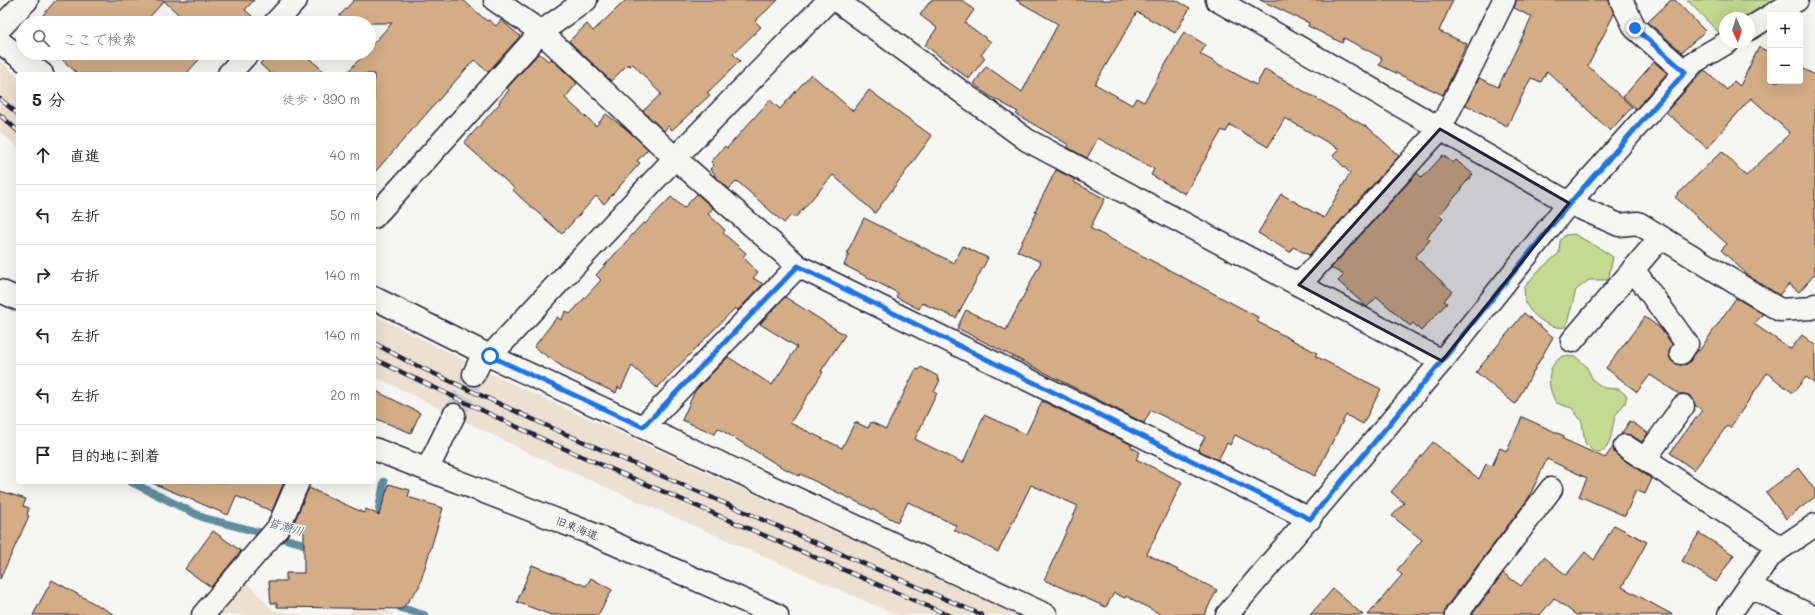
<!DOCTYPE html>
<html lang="ja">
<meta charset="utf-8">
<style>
body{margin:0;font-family:Mali,"Klee One",sans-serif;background:#f2f2f2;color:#222}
.controls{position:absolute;right:12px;top:12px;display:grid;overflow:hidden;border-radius:4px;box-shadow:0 4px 16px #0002}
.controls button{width:36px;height:36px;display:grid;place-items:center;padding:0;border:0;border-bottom:1px solid #e0e0e0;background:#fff;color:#222;font:20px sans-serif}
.compass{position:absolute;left:1719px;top:12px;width:36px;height:36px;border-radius:50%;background:#fff;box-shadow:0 4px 16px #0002;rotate:176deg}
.stop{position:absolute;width:12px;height:12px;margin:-9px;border:3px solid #1a73e8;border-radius:50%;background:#fff}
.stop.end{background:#1a73e8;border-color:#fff;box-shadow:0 1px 4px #0008}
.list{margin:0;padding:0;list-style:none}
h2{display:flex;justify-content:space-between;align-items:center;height:52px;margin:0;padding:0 16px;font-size:17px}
h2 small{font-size:13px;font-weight:400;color:#767676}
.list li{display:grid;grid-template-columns:26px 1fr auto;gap:12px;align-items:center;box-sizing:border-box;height:60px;padding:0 16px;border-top:1px solid #e0e0e0}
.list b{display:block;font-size:15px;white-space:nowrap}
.list em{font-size:13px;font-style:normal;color:#767676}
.icon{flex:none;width:22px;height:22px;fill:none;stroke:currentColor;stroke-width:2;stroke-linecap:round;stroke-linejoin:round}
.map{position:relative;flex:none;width:1815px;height:615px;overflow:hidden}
.search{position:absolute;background:#fff;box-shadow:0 4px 16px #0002;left:16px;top:16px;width:360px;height:44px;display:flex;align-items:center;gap:10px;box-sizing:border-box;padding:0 14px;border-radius:22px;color:#767676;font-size:15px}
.panel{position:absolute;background:#fff;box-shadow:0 4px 16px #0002;left:16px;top:72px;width:360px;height:412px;border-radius:4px}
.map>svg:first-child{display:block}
.built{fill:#ece0d1}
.green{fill:#c4da90;stroke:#737e66}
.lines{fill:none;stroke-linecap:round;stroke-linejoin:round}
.stream{stroke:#5e8d9f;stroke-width:8}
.building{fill:#d4ac85;stroke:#22223b}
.minor-tunnel{stroke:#cccccd;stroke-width:22;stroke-dasharray:22 11;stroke-linecap:butt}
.minor-casing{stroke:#22223b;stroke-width:25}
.minor{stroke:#f6f6f2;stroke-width:22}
.rail-casing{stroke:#22223b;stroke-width:4.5}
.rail{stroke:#f6f6f2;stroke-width:3;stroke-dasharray:9;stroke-linecap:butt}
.route{stroke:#1a73e8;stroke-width:5}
.marked{fill:#22223b;fill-opacity:0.2;stroke:#22223b;stroke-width:3;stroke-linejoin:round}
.labels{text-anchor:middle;stroke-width:3;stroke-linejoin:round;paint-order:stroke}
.street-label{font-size:11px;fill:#22223b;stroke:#f6f6f2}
.water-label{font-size:12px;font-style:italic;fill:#40586d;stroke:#f6f6f2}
</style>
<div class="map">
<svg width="1815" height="615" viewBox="0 0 1815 615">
<rect width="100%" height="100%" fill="#f6f6f2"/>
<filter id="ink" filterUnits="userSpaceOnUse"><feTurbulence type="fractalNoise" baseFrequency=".025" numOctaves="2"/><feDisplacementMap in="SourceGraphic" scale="8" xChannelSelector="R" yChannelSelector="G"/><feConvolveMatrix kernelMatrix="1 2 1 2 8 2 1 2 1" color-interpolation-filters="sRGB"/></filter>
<g filter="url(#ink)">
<path class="built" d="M 0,61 L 18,76 L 18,147 L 0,132 Z
M 374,315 L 466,361 L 466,370 L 485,375 L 491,374 L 1019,615 L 897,615 L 533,455 L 374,376 Z
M 245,581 L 273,610 L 304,615 L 213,615 Z
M 367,596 L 394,615 L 310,615 L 349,614 Z"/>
<path class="green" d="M 1687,0 L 1786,0 L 1749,18 L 1725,18 L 1725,35 L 1720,34 Z
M 1574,234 L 1601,249 L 1613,257 L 1609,276 L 1607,280 L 1589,280 L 1576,290 L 1566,327 C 1551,330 1533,317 1526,304 C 1524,300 1525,293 1524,288 L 1536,273 L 1559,253 L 1560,241 L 1565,235 Z
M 1563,356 L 1576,357 L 1586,366 L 1593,380 L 1604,388 L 1619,389 L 1627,396 L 1625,403 L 1615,416 L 1610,440 L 1604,451 L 1594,452 L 1585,443 L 1582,422 L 1572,408 L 1556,403 C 1547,386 1545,366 1563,356 Z"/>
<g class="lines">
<path class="stream" d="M 131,482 L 204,518 L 301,543 L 312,549
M 384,482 L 379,509 L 385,521
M 394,601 L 401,608 L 424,615"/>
</g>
<path class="building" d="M 56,0 L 254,0 L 245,10 L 260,23 L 188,23 L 164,1 L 144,23 L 36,23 Z
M 354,0 L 463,0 L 487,21 L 489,20 L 496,26 L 501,20 L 520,36 L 488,72 L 474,60 L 374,173 L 374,74 L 346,74 L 365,53 L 369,53 L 369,48 L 392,23 L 333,23 Z
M 626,0 L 778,0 L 755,21 L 761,27 L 733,54 L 740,61 L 707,93 L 710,95 L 672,130 L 668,126 L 664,131 L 643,111 L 661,94 L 633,64 L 630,66 L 628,64 L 611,81 L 569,41 L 587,24 L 593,31 Z
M 931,0 L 962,0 L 974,10 L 965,23 L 991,42 L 981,55 L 985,58 L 969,79 L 925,45 L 937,28 L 920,15 Z
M 1016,0 L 1176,0 L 1190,8 L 1175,33 L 1137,12 L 1095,84 L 1132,105 L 1136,98 L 1144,102 L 1184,32 L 1206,45 L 1200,54 L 1256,85 L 1265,69 L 1370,129 L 1399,156 L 1309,255 L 1293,247 L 1290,252 L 1258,233 L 1281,194 L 1324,218 L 1350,173 L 1333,156 L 1339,149 L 1285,118 L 1268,147 L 1230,125 L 1226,132 L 1222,130 L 1185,194 L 1151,175 L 1154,169 L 1098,138 L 1087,158 L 1067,147 L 1069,145 L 1016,114 L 1018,112 L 988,95 L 974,84 L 986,66 L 1022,92 L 1058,24 Z
M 1260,0 L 1453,0 L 1439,31 L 1467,44 L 1443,95 L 1379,65 L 1382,58 L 1344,38 L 1342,43 L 1308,26 L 1309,23 Z
M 1516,0 L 1609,0 L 1614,14 L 1588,66 L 1632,107 L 1610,131 L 1547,71 L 1541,82 L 1531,78 L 1507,126 L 1466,105 L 1479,78 L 1498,87 L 1532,17 L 1514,8 Z
M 1671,0 L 1675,0 L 1705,31 L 1682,52 L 1684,54 L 1648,22 Z
M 1759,47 L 1770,53 L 1770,81 L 1800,81 L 1800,67 L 1815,75 L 1815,274 L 1799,292 L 1789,284 L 1779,295 L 1750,277 L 1721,250 L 1727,244 L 1675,197 L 1722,151 L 1746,176 L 1790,133 L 1751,98 L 1707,148 L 1666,112 L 1704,70 L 1727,90 L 1734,81 L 1740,86 Z
M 55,53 L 205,53 L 186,74 L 78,74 Z
M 269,53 L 303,53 L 327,74 L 271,74 L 260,64 Z
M 539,53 L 548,61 L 551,59 L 577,83 L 565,98 L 596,126 L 606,114 L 625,128 L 648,149 L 637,161 L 640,163 L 604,204 L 596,196 L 562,234 L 520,197 L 513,190 L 514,188 L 464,143 L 500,103 L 499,102 L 509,90 L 507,88 Z
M 1654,62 L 1667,73 L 1636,109 L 1623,97 Z
M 811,74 L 853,111 L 869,90 L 932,136 L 875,213 L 833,175 L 795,218 L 791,215 L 784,223 L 737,181 L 729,189 L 714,175 L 715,174 L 710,169 L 714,165 L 711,162 L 725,146 L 727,148 L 770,100 L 780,109 Z
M 1443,155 L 1453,163 L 1456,160 L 1473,174 L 1461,188 L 1462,189 L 1439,215 L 1443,219 L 1427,237 L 1430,240 L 1415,257 L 1452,291 L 1444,301 L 1447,303 L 1421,331 L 1413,323 L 1410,326 L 1377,297 L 1367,307 L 1338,281 L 1344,275 L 1331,268 L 1417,173 L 1422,178 Z
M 1056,170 L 1074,179 L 1074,182 L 1105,199 L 1090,228 L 1258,317 L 1256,321 L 1317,353 L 1315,356 L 1381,389 L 1363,424 L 1346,415 L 1315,476 L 1235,435 L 1230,445 L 1227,443 L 1218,460 L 1198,450 L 1205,437 L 1151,410 L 1144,423 L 957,328 L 966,310 L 1006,330 L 1041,262 L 1017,251 L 1037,212 L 1035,211 Z
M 697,194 L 713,208 L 708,214 L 725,230 L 723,233 L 746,253 L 743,257 L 758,272 L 753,278 L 763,284 L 738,310 L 735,308 L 657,388 L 632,366 L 621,389 L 618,387 L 616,393 L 567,370 L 534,347 L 557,317 L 561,320 L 566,311 L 570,314 L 601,280 L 596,275 L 643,223 L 645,224 L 671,197 L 684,208 Z
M 864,218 L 954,263 L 963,246 L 988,258 L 956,318 L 922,303 L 919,309 L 896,297 L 898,293 L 844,265 L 849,254 L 847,253 Z
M 785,297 L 845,335 L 821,371 L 823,372 L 790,423 L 842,448 L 855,422 L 868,428 L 871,422 L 886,429 L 916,369 L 919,370 L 921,367 L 939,377 L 938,379 L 940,380 L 934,392 L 937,393 L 915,439 L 963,463 L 984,415 L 1026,434 L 1042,401 L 1132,445 L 1131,447 L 1140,452 L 1136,459 L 1182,482 L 1147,554 L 1217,590 L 1204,615 L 1162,615 L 1126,596 L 1125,598 L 1114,593 L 1106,607 L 1044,580 L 1078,506 L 1031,485 L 998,552 L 954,530 L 957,526 L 908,502 L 898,522 L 800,474 L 799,476 L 778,465 L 718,428 L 715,434 L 682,420 L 695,391 L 728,357 L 772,385 L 797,347 L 760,324 Z
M 1736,298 L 1763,314 L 1754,324 L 1791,349 L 1802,335 L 1815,345 L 1815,384 L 1806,377 L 1793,393 L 1767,373 L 1730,428 L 1727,426 L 1694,470 L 1670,453 L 1702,410 L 1695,405 L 1691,396 L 1685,394 L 1679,394 L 1650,375 L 1637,392 L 1606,368 L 1645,317 L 1660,328 L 1672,344 L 1669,352 L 1670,359 L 1674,363 L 1680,365 L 1687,364 L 1698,350 L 1699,351 Z
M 1524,313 L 1553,337 L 1515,404 L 1476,372 Z
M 374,390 L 420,413 L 411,433 L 374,418 Z
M 1522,417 L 1564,436 L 1563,439 L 1605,458 L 1613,447 L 1614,452 L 1618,456 L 1652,479 L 1645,494 L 1636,490 L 1625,516 L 1579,496 L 1587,478 L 1547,459 L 1528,499 L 1446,607 L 1444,615 L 1368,615 L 1402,575 L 1397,570 L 1422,540 L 1392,516 L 1404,503 L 1391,492 L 1433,442 L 1479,479 L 1486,464 L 1492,466 L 1500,448 L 1507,451 Z
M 1630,421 L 1648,433 L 1642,442 L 1631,435 L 1621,434 Z
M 1798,468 L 1815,490 L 1815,497 L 1786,519 L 1766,492 Z
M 150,482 L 284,482 L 272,511 L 236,496 L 228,515 Z
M 389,484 L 410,490 L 408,497 L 443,508 L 419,587 L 402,609 L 277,607 L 277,603 L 271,603 L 269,581 L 286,581 L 286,573 L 304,573 L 304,533 L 292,527 L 309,488 L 364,513 L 366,509 L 379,515 Z
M 0,491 L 26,499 L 23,506 L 29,508 L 27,515 L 29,516 L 0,579 Z
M 1614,525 L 1647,542 L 1622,587 L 1673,615 L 1576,615 L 1554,598 L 1540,615 L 1472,615 L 1503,573 L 1521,586 L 1544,557 L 1566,575 L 1585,552 L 1594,560 Z
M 213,531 L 241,551 L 211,587 L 185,569 Z
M 1699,533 L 1734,555 L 1716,582 L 1682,561 Z
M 532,565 L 586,586 L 591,578 L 612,590 L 598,615 L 551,615 L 517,602 Z
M 52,580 L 115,615 L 33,615 Z
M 1333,589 L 1363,615 L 1310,615 Z"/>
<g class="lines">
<path class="minor-tunnel" d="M 454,415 L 474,374"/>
<defs>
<path id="minor" d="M 495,0 L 541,32 L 675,158 L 798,266 L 1310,519
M 836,0 L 1027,140 L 1442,361
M 1217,0 L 1569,203 L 1619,225 L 1638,223 L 1780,310 L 1812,308 L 1815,305
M 1772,15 L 1797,0
M 275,23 L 296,0
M 0,28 L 27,0
M 1749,29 L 1770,16
M 0,42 L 42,74
M 1685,72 L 1694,62 L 1728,42
M 229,74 L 248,53
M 374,217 L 541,32 L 586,0
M 1633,269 L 1687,344 L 1681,353
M 1299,285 L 1440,129 L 1504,0
M 0,291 L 18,299
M 374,298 L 490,356 L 1046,615
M 1572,341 L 1661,237
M 490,356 L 675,158 L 829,0
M 474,374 L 484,353
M 643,427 L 798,266
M 1625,446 L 1781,548
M 374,449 L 590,533 L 777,615
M 1645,459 L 1683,406
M 427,470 L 454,415
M 1749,586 L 1809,615
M 203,615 L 278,528 L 298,482
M 1227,615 L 1442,361 L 1569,203 L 1685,72 L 1635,28 L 1621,0
M 1456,615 L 1551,489
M 1729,615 L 1771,555 L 1815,525"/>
</defs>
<use href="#minor" class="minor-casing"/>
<use href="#minor" class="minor"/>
<defs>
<path id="rail" d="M 0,99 L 18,114
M 0,115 L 18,131
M 374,343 L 409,362 L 554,429 L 982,615
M 374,359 L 549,442 L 948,615"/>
</defs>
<use href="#rail" class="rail-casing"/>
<use href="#rail" class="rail"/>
</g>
</g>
<g class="lines" filter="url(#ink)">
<path class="route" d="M 490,356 L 643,427 L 798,266 L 1310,519 L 1442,361 L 1570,203 L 1685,72 L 1635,28"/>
</g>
<path class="marked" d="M 1440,129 L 1569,203 L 1442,361 L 1299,285 Z"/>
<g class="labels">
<g class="street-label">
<text transform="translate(577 528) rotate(22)" y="4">旧東海道</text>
</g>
<g class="water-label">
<text transform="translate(286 527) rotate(16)" y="4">皆瀬川</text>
</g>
</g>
</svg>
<div class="controls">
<button>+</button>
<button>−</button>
</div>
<svg class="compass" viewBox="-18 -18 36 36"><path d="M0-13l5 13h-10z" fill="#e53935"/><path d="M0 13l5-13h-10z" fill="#767676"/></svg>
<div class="stop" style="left:490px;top:356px"></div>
<div class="stop end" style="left:1635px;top:28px"></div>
<div class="search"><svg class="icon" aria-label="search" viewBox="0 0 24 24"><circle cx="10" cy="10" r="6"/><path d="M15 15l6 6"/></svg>ここで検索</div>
<section class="panel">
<h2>5 分<small>徒歩 · 390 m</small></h2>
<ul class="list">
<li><svg class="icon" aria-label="ahead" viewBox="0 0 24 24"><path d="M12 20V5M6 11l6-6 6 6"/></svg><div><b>直進</b></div><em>40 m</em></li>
<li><svg class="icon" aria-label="left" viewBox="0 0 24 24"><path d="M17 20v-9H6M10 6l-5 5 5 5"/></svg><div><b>左折</b></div><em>50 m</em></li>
<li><svg class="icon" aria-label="right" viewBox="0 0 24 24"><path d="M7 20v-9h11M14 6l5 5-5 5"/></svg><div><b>右折</b></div><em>140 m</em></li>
<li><svg class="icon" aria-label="left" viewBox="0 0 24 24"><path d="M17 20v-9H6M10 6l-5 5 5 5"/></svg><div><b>左折</b></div><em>140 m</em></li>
<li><svg class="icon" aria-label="left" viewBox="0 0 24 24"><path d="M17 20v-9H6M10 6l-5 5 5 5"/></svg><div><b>左折</b></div><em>20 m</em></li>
<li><svg class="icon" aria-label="arrive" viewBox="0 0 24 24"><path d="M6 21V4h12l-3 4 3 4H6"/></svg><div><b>目的地に到着</b></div></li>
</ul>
</section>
</div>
